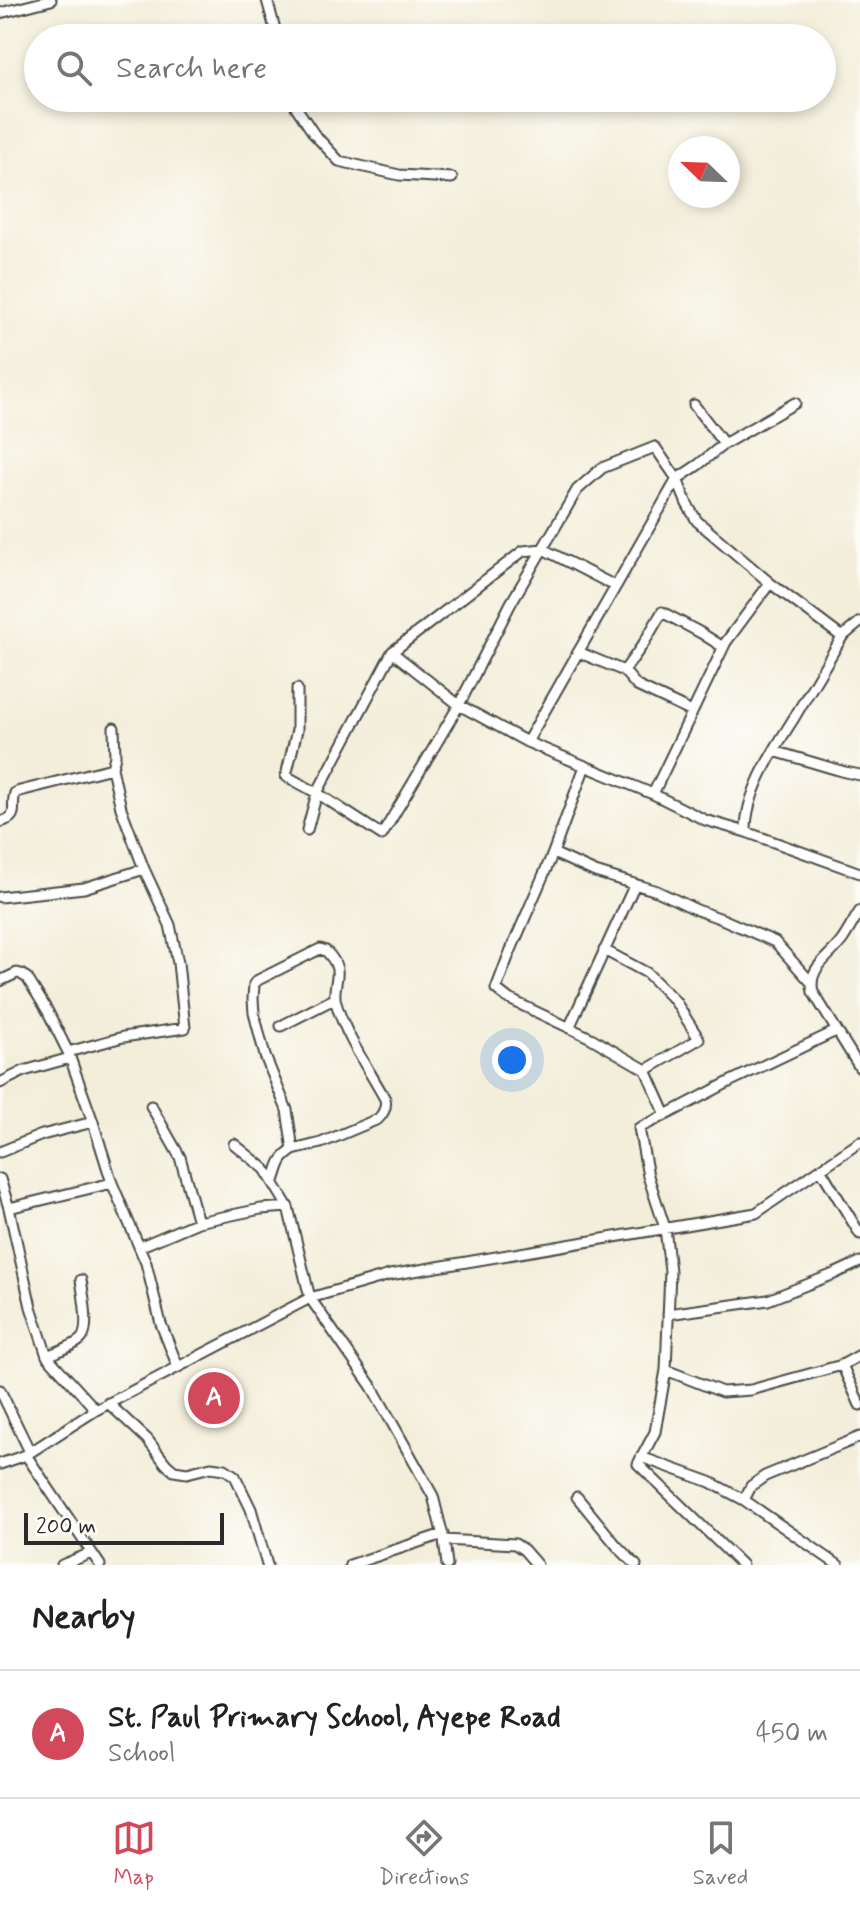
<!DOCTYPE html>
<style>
body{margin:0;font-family:Mynerve,sans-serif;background:#f2f2f2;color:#222}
.compass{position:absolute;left:668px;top:136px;width:72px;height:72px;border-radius:50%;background:#fff;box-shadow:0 4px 12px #0003;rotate:293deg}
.scale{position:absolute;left:24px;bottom:20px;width:200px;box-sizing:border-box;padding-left:8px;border:4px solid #2b2b2b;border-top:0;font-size:22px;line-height:28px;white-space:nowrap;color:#2b2b2b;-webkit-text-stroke:6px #fdfcf7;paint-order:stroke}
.you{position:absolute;left:512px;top:1060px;width:28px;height:28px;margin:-20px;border:6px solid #fff;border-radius:50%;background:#1a73e8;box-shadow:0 0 0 12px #1a73e833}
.badge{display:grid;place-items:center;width:52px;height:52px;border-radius:50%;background:#d1495b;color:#fff;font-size:26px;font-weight:700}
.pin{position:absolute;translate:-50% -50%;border:4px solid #fff;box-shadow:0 2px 8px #0006}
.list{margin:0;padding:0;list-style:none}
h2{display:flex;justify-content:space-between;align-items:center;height:104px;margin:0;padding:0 32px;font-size:34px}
h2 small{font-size:26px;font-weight:400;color:#767676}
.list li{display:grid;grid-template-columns:52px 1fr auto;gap:24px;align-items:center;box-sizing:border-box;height:128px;padding:0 32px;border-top:2px solid #e0e0e0}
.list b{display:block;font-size:30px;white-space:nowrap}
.list p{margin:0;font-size:26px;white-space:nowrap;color:#767676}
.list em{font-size:26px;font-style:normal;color:#767676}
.icon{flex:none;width:44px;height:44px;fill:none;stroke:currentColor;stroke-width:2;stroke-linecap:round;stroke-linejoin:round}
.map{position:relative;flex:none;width:860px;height:1565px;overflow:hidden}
.search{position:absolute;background:#fff;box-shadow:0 4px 12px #0003;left:24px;right:24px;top:24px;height:88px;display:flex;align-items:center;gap:20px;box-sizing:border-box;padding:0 28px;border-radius:44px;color:#767676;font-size:30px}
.sheet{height:232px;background:#fff}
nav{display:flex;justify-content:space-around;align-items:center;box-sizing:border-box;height:112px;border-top:2px solid #e0e0e0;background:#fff;font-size:22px;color:#767676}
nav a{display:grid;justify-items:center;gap:4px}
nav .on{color:#d1495b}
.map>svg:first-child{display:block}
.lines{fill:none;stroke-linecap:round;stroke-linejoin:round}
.minor-casing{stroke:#494845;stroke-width:13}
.minor{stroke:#fff;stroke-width:9}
</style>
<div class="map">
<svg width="860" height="1565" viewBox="0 0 860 1565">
<rect width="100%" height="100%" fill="#fdfcf7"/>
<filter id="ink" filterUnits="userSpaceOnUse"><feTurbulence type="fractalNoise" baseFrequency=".0125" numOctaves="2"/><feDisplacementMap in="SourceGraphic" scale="16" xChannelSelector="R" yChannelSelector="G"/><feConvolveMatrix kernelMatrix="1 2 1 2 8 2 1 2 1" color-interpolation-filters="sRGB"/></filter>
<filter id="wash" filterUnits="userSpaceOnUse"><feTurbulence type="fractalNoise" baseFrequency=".006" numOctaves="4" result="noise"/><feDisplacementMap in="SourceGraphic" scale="32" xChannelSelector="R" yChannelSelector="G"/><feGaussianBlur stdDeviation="1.8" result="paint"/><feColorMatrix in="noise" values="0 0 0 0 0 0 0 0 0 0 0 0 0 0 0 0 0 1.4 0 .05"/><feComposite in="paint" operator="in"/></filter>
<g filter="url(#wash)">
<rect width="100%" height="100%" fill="#f3eeda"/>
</g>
<g filter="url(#ink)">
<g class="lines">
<defs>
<path id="minor" d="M 267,0 L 275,29 L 275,38
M 0,13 L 51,0
M 290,98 L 314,134 L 339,161 L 399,175 L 452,178
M 694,405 L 724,444
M 860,622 L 842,637 C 826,664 810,691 794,718 C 774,750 745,793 746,832 L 860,873
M 392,652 L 459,705 L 527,742
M 578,652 L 624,671
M 297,689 L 297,730 L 286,776 L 317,793 L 382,835 L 459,705 L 511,603 L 577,490 L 602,468 L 655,447 L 677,479 L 687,504 L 697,521 L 770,583 L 842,637
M 692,712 L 637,686 L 624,671 L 644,643 L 662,612 L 701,633 L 723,647
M 774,751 L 845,772 L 860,775
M 585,766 L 553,853 L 595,872 L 657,891 L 697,910 L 722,919 L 775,942 L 810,981
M 112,768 L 115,756 L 114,728
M 653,794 L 726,642 L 770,583
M 0,822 C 21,817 10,807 15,793 L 20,791 L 112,768 L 121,808 L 144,869 L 170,925 L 178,963 L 185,1028 L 123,1037 L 68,1052
M 307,830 L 317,793 L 392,652 L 523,551 L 543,549 L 615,586
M 746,832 L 705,820 L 653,794 L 527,742 L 677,479 L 698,465 L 724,444 L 795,403
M 553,853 L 508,957 L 496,989 L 509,999 L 591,1038 L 646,1070 L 666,1115 L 639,1128 L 648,1176 L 665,1228 L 670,1271 L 666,1370 L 655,1432 L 638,1464 L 742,1565
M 0,897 L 84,888 L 144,869
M 860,911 C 854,920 849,930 843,939 C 830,958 807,967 813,992 L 860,1068
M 320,949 L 326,951 C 348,973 330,983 336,1003 C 346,1037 368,1068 385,1099 C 387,1107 384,1113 378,1119 L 321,1143 L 293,1150 L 287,1110 L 265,1056 L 254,1013 L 253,999 L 254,984 L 258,980 Z
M 604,950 L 647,973 L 675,1001 L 699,1039 L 646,1070
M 0,981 L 17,973 L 21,974 L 27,978 L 47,1010 L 68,1052 L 93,1122 L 112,1183 L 146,1263 L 161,1324 L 178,1367
M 281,1026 L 334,999
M 569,1028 L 635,884
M 0,1083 L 24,1071 L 70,1058
M 151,1106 L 180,1157 L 198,1222
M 666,1115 L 731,1081 L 836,1031
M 234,1144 L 265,1169 L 288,1207 L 310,1298 L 372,1387 L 433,1496 L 444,1540 L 447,1565
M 0,1152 L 42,1135 L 93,1122
M 821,1170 L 860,1234
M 0,1179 L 9,1208 L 31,1307 L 47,1356 L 96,1410
M 274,1181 C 280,1165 278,1160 293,1150
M 9,1208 L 112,1183
M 139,1247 L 198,1222 L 261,1209 L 288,1207
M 668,1314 L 768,1300 L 834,1274 L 860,1262
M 47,1356 C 56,1352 77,1345 82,1338 C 90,1328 83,1293 81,1280
M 842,1365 L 860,1405
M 666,1370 L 722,1392 L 751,1390 L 842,1365 L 860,1355
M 0,1390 L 30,1452
M 108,1403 L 147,1439 L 166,1464 L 174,1471 L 187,1473 L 211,1467 L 225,1469 L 235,1476 L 251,1509 L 267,1565
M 26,1455 L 100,1565
M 641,1457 L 710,1482 L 744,1500 L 838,1565
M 0,1464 L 26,1455 L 96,1410 L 310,1298 L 390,1275 L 756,1213 L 860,1142
M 577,1497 L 617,1546 L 636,1565
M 744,1500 L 751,1486 L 765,1476 L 860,1437
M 444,1540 L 515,1544 L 524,1550 L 537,1565
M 62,1565 L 91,1553
M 350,1565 L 443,1534"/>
</defs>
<use href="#minor" class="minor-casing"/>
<use href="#minor" class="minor"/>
</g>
</g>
</svg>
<svg class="compass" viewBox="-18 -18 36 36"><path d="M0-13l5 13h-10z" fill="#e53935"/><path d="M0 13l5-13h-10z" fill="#767676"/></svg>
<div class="scale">200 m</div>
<div class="you"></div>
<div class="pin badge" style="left:214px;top:1398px">A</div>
<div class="search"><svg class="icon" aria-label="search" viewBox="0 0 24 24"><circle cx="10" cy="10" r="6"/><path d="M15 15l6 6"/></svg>Search here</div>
</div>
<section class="sheet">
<h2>Nearby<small></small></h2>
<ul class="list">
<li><span class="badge">A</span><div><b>St. Paul Primary School, Ayepe Road</b><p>School</p></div><em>450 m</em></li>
</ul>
</section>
<nav>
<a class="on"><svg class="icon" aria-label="map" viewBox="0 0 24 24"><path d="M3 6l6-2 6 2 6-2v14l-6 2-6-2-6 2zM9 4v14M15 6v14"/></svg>Map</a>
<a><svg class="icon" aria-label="directions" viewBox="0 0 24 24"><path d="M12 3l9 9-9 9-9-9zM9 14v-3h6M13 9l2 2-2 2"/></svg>Directions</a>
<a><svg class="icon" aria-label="saved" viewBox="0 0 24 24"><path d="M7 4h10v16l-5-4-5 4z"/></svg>Saved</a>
</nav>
